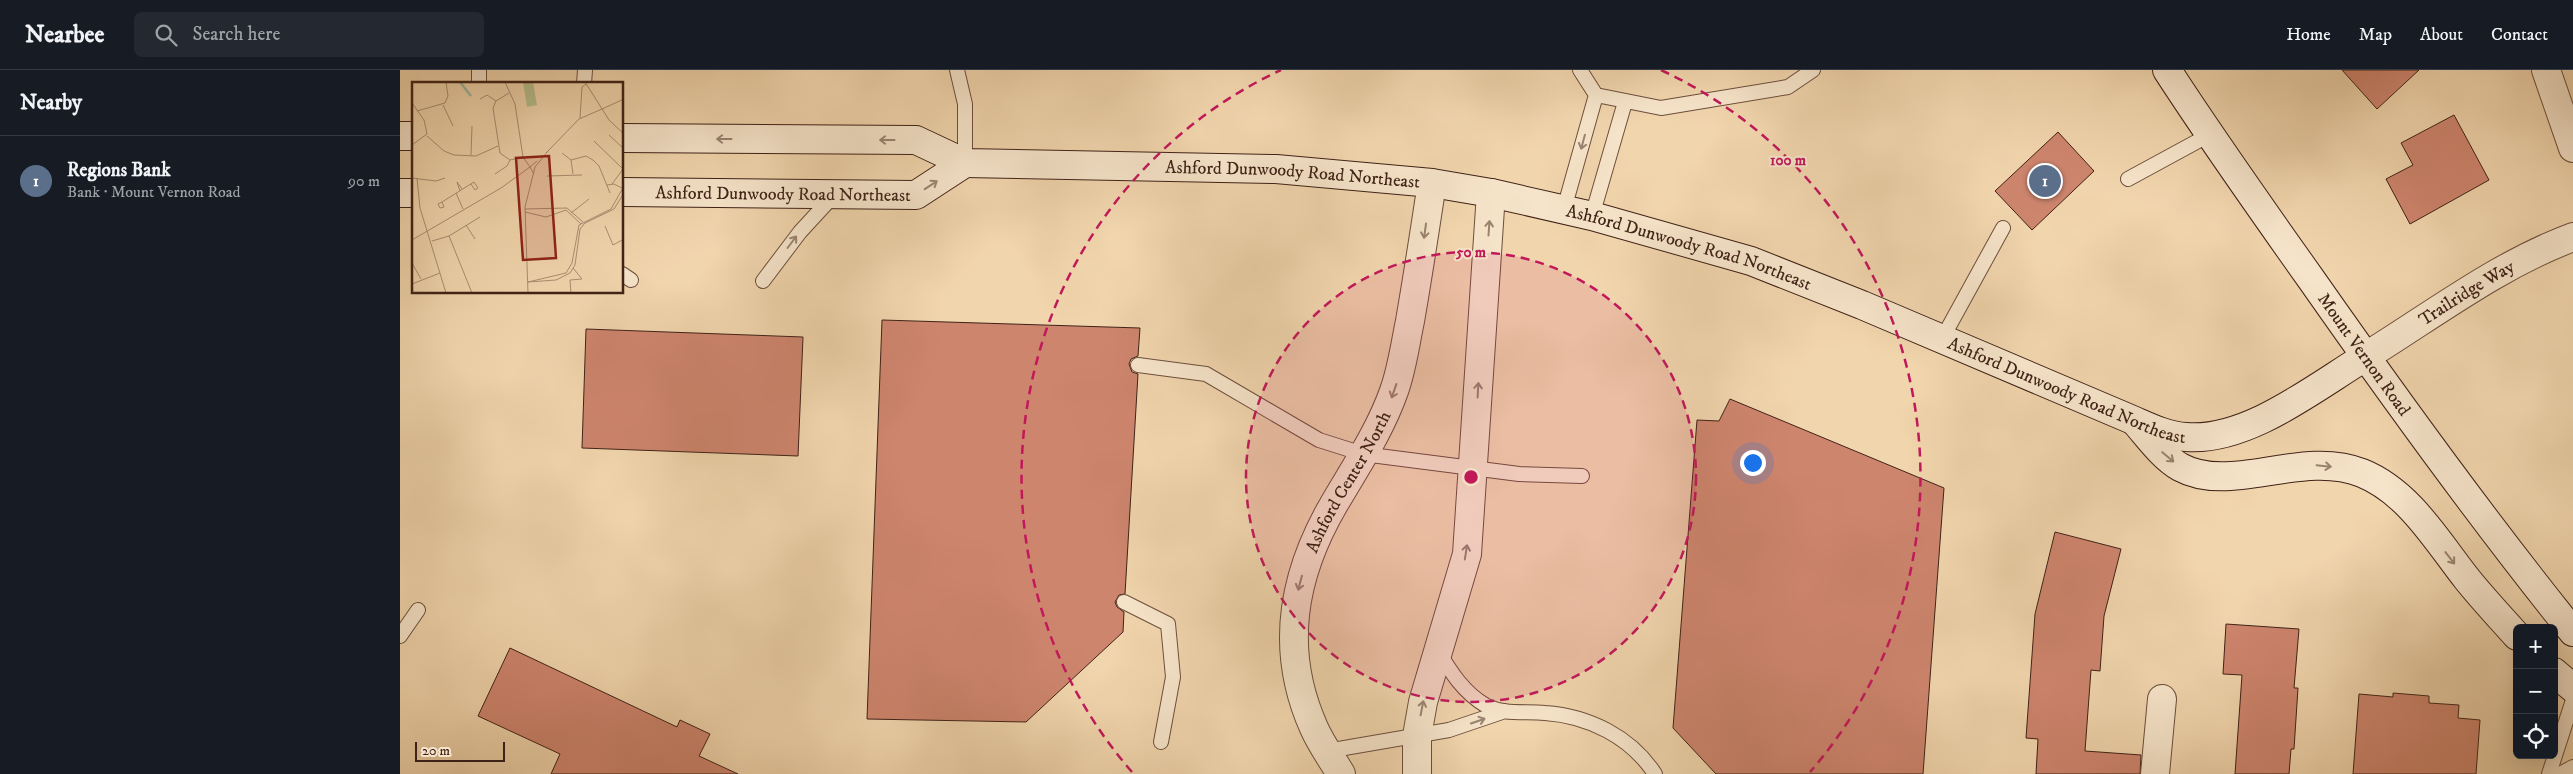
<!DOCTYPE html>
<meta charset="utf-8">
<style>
body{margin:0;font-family:"IM FELL DW Pica",serif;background:#242831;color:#f1f3f6}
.controls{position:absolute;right:15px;bottom:15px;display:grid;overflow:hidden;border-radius:8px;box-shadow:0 5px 20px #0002}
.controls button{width:45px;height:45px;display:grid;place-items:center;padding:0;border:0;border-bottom:1px solid #363941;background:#171b24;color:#f1f3f6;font:25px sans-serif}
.scale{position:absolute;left:15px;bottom:12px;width:90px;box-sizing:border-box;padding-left:5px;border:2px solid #3f2217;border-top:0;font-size:14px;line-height:18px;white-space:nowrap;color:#3f2217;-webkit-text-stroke:4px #f6e4ca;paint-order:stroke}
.you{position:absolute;left:1352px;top:392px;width:18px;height:18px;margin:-12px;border:4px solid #fff;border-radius:50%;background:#1a73e8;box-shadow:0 0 0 8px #1a73e833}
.badge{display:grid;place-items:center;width:32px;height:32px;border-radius:50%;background:#8c9099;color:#fff;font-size:16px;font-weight:700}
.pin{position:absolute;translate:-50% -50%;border:2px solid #fff;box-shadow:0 1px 5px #0006}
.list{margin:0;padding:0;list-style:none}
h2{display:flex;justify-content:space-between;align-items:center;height:65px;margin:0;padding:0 20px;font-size:21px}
h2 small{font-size:16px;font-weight:400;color:#9ea1a6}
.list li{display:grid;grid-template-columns:32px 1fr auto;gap:15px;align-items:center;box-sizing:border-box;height:90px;padding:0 20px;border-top:1px solid #363941}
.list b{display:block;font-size:19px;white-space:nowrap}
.list p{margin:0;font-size:16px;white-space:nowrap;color:#9ea1a6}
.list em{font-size:16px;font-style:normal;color:#9ea1a6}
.icon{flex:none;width:28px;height:28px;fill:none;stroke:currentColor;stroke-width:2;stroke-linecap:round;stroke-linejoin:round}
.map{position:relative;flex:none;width:2173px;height:704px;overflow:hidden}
header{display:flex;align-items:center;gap:30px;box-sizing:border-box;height:70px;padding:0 25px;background:#171b24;border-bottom:1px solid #363941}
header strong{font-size:24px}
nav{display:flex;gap:28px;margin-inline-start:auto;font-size:18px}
.search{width:350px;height:45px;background:#242831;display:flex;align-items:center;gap:12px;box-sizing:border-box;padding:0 18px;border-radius:8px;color:#9ea1a6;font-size:19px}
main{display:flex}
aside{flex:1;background:#171b24}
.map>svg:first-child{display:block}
.building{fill:#ce856e;stroke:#3f2217}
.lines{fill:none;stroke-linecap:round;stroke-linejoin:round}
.lane-casing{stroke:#6c4f3c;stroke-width:16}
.street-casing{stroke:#6c4f3c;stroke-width:30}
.secondary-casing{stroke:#3f2217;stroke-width:30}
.lane{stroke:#f6e4ca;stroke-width:14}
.street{stroke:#f6e4ca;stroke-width:28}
.secondary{stroke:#f6e4ca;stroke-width:28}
.oneway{stroke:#9a8370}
.ring{fill:none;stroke:#c2185b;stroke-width:2.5;stroke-dasharray:9 6}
.labels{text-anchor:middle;stroke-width:4;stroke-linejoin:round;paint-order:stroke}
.street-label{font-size:18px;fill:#3f2217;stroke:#f6e4ca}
.inset-river{fill:none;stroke:#9bb9a6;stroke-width:2.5}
.inset-road{fill:none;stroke:#aa8d71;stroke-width:1}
.view{fill:#8f2418;fill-opacity:0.15;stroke:#8f2418;stroke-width:2.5}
.inset-edge{fill:none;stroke:#3f2217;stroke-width:2.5}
.centre{fill:#c2185b;stroke:#f6e4ca;stroke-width:2.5}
.ring-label{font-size:15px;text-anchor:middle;font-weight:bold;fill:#c2185b;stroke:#f6e4ca;stroke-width:4;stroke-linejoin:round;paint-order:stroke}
</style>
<header>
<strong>Nearbee</strong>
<div class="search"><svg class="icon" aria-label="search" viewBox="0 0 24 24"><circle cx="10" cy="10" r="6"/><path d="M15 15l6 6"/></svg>Search here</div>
<nav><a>Home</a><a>Map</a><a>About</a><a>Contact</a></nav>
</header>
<main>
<aside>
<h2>Nearby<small></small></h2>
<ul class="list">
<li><span class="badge" style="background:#5c6f8a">1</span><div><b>Regions Bank</b><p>Bank · Mount Vernon Road</p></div><em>90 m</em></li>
</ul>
</aside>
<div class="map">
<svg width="2173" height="704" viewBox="0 0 2173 704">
<rect width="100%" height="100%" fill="#f1d5ad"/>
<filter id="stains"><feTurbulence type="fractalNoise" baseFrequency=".004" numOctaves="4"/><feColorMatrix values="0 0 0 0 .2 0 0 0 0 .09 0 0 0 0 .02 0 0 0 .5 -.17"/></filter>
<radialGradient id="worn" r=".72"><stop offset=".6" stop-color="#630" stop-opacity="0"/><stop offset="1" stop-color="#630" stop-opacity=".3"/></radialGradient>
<path class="building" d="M 1942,0 L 2019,0 L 1977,39 Z
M 2054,45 L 2089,110 L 2010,154 L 1986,109 L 2013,95 L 2001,73 Z
M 1658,62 L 1694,101 L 1632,160 L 1595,121 Z
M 482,250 L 740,258 L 738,286 L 731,289 L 729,294 L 732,302 L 738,304 L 725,524 L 719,525 L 715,532 L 717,537 L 724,542 L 723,562 L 626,652 L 467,649 Z
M 186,259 L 403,267 L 398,386 L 182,378 Z
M 1330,329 L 1544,418 L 1523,704 L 1316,704 L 1273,658 L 1297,350 L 1319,351 Z
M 1655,462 L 1721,479 L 1704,546 L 1700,601 L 1691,600 L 1685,681 L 1741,685 L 1740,704 L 1636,704 L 1638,669 L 1626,668 L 1635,544 Z
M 1826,554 L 1899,559 L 1894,618 L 1898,618 L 1894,679 L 1891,679 L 1889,704 L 1835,704 L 1842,605 L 1823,604 Z
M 110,578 L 277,657 L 280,650 L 310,664 L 299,686 L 338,704 L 151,704 L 160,684 L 78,646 Z
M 1993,623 L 2029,626 L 2029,633 L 2059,635 L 2058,648 L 2080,650 L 2076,704 L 1953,704 L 1959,624 L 1993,627 Z"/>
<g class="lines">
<defs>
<path id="lane" d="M 557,0 L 565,34 L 565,93
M 1180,0 L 1196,25 L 1261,38 L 1388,17 L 1413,0
M 79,14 L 79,0
M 184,14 L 185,0
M 1728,109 L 1809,65
M 1164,139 L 1196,25
M 1192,146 L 1225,32
M 222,204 L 231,210
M 363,211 L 400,162 L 434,125
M 1542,269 L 1603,158
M 738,295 L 806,304 L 919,370 L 963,384 L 1119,404 L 1182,406
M 724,532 L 768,554 L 773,607 L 761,672
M 0,566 L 18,540
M 1038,581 C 1051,602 1063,622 1085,635 C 1103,645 1125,641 1145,643 C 1189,646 1231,667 1255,704
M 927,681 L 1049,660 L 1105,641
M 2149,704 L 2173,630
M 2160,704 L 2173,697"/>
<g id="street">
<path d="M 2146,0 L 2173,78"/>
<path id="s1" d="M 1965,287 C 2033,245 2098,195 2173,167"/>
<path id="s2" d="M 941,704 C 932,689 921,674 914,658 C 879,580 892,506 934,434 C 955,398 980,361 994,321 C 1002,299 1005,275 1010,251 C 1018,205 1025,159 1032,113"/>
<path d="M 1017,704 L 1017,666 L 1023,632 L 1067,484 L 1091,123"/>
<path d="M 1755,704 L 1762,629"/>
</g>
<g id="secondary">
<path id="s3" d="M 1767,0 C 1813,71 1862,140 1911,209 C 1995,329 2081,448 2173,562"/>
<path d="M 0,66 L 14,66"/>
<path id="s4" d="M 222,68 L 516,70 L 565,93 L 876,99 L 1032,113 L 1091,123 L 1192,146 L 1351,191 L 1462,235 L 1735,351 C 1751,358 1768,366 1786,367 C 1847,372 1914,318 1965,287"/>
<path id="s5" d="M 222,122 L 516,125 L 565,93"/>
<path d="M 0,123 L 14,123"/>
<path d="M 1737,354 C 1750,369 1763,387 1780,397 C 1831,425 1901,379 1962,403 C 2009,422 2037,471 2067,509 C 2083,529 2100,547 2117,566"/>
<path d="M 2154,602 L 2173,618"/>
</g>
</defs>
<use href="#lane" class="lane-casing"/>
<use href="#street" class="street-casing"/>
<use href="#secondary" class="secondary-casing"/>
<use href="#lane" class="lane"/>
<use href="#street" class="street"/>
<use href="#secondary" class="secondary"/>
</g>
<defs><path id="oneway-shaft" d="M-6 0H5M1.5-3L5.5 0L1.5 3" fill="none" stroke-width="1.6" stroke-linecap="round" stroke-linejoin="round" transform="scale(1.25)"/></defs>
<g class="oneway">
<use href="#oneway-shaft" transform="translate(324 69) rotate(-180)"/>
<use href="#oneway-shaft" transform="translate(487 70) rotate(-180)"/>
<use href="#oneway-shaft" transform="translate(1183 72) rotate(105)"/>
<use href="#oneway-shaft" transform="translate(531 115) rotate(-33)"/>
<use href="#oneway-shaft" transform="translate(1089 158) rotate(-86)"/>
<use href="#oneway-shaft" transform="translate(1025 161) rotate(98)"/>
<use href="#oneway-shaft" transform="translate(392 172) rotate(-53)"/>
<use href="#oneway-shaft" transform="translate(1078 320) rotate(-87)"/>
<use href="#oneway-shaft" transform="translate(994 321) rotate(109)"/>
<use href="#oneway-shaft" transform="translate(1768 387) rotate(40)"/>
<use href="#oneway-shaft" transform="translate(1924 396) rotate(6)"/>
<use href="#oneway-shaft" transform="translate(1066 482) rotate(-81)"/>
<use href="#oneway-shaft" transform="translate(2050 488) rotate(52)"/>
<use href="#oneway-shaft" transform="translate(900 513) rotate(105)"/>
<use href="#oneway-shaft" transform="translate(1022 638) rotate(-79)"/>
<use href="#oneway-shaft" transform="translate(1078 651) rotate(-19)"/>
</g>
<circle cx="1071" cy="407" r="225" fill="#c2185b" fill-opacity=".12"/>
<g class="ring">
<circle cx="1071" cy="407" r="225"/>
<path d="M732 702A449 449 0 0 1 881 0M1261 0A449 449 0 0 1 1410 702"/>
</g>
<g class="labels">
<g class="street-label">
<text dy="6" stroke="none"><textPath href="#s4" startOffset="676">Ashford Dunwoody Road Northeast</textPath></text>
<text dy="6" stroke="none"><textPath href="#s5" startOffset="161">Ashford Dunwoody Road Northeast</textPath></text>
<text dy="6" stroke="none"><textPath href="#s4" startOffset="1081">Ashford Dunwoody Road Northeast</textPath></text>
<text dy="6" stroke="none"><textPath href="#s1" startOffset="120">Trailridge Way</textPath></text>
<text dy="6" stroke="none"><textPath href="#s3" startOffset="346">Mount Vernon Road</textPath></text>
<text dy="6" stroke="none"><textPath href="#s4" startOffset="1486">Ashford Dunwoody Road Northeast</textPath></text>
<text dy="6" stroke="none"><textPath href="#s2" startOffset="314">Ashford Center North</textPath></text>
</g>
</g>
<g transform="translate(12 12)">
<rect width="211" height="211" fill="#f1d5ad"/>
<path d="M 111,0 L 121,0 L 125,23 L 115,25 Z" fill="#b6be8d"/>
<path class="inset-river" d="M 48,0 L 59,14"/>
<path class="inset-road" d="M 173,0 L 197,38 L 212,52M 97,11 L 84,19 L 81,26 L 88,71 L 98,78 L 111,75M 68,17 L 75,13 L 84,19M 0,21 L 12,38 L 15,52 L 0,63M 31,23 L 41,44M 190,27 L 212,17M 5,29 L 33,21 L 36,14 L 34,0M 168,36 L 170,5 L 174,2M 197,53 L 212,67M 15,54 L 32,69 L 42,73 L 64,74 L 86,64M 182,59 L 211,87M 134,71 L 167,37 L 190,27M 150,71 L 159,78 L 161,92M 59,73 L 60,44M 159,78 L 174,74 L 181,78 L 187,84 L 198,111M 83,92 L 95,84 L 98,78M 122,92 L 118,85 L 125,79M 135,94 L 170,93M 0,96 L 24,99 L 33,96M 5,96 L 8,126 L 34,211M 200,102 L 211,87M 195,103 L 202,102 L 210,106M 48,109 L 45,100 L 50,107M 44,111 L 51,127M 30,120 L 62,100 L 66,106 L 63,108 L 59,102M 30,120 L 32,125 L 28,126 L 26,122 ZM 113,127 L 155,126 L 171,140M 113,130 L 134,135 L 154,128 L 169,142M 159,131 L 177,117M 54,143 L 63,157M 193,144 L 201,163 L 212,157M 37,154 L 60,211M 0,158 L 89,106 L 118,85 L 111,75 L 103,22 L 93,0M 20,159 L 37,154 L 68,135M 0,181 L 9,197M 116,200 L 154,191 L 160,181 L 167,143 L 199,127 L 212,104M 116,200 L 144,198 L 158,191 L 163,183 L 168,147 L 173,141 L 202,127 L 212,111M 0,202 L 28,191M 116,211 L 113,125 L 123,85 L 136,69M 159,211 L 158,198 L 170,197 L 161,186"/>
<path class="view" d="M 137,74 L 144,176 L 111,178 L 104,76 Z"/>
<rect width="211" height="211" class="inset-edge"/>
</g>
<circle cx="1071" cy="407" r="8" class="centre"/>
<g class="ring-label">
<text x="1388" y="95">100 m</text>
<text x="1071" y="187">50 m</text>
</g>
<rect width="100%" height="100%" filter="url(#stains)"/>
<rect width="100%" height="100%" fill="url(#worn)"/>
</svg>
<div class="controls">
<button>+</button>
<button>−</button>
<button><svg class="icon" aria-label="locate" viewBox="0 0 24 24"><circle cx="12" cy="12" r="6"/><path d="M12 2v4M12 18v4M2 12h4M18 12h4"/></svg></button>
</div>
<div class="scale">20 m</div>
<div class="you"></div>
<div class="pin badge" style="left:1645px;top:111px;background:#5c6f8a">1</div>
</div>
</main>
